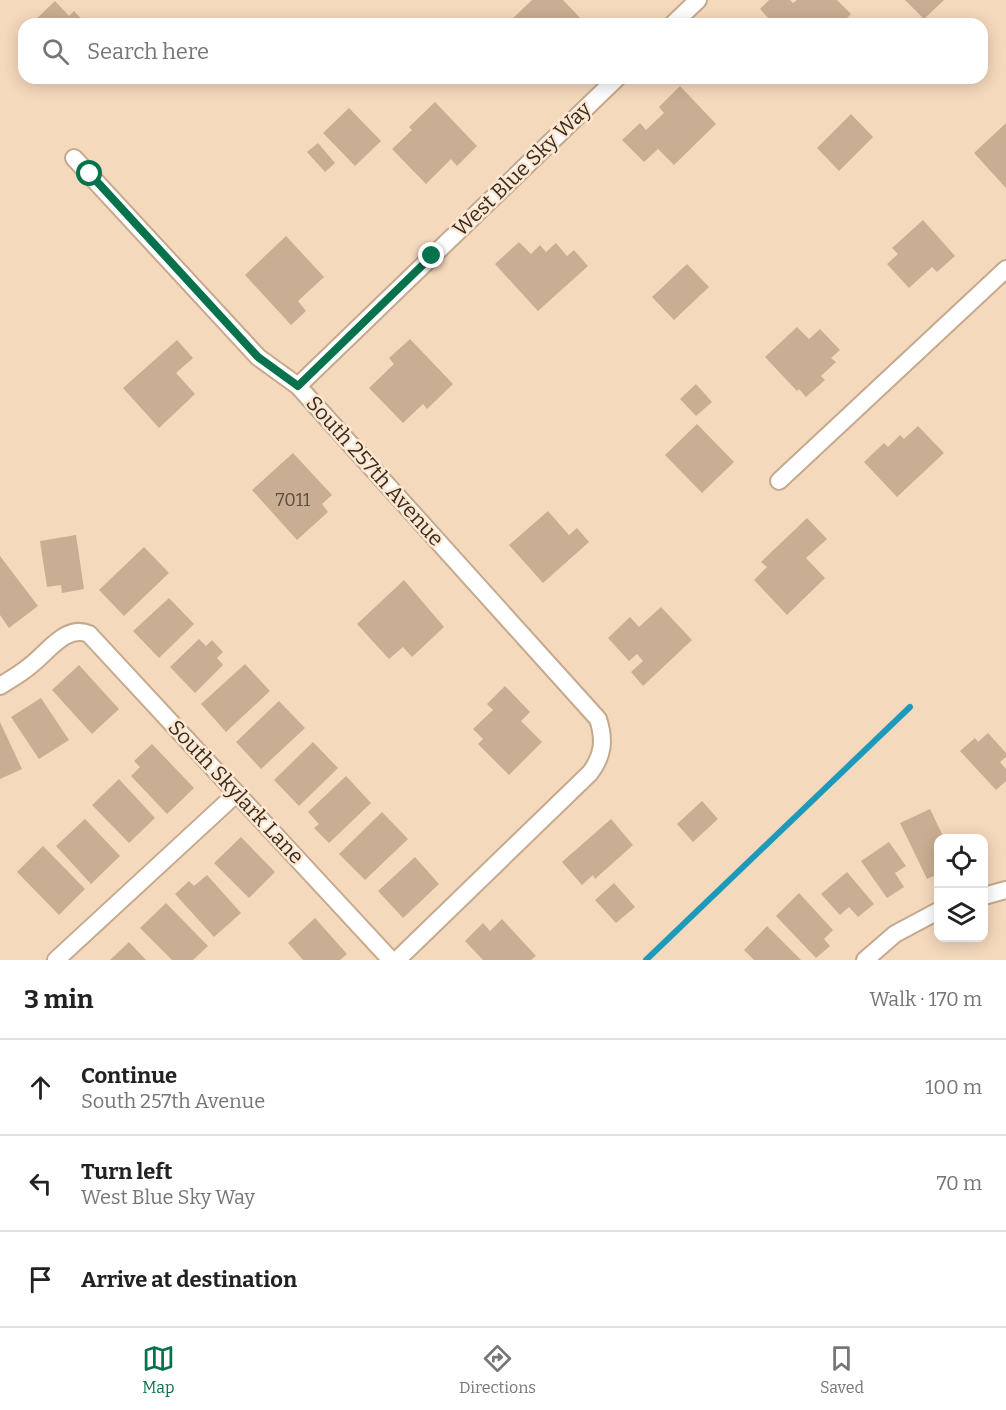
<!DOCTYPE html>
<meta charset="utf-8">
<style>
body{margin:0;font-family:Bitter,serif;background:#f6f6f6;color:#222}
.controls{position:absolute;right:18px;bottom:18px;display:grid;overflow:hidden;border-radius:12px;box-shadow:0 3px 15px #0003}
.controls button{width:54px;height:54px;display:grid;place-items:center;padding:0;border:0;border-bottom:2px solid #e0e0e0;background:#fff;color:#222;font:30px sans-serif}
.stop{position:absolute;width:18px;height:18px;margin:-14px;border:4px solid #07724b;border-radius:50%;background:#fff}
.stop.end{background:#07724b;border-color:#fff;box-shadow:0 2px 6px #0008}
.list{margin:0;padding:0;list-style:none}
h2{display:flex;justify-content:space-between;align-items:center;height:78px;margin:0;padding:0 24px;font-size:26px}
h2 small{font-size:20px;font-weight:400;color:#767676}
.list li{display:grid;grid-template-columns:39px 1fr auto;gap:18px;align-items:center;box-sizing:border-box;height:96px;padding:0 24px;border-top:2px solid #e0e0e0}
.list b{display:block;font-size:22px;white-space:nowrap}
.list p{margin:0;font-size:20px;white-space:nowrap;color:#767676}
.list em{font-size:20px;font-style:normal;color:#767676}
.icon{flex:none;width:33px;height:33px;fill:none;stroke:currentColor;stroke-width:2;stroke-linecap:round;stroke-linejoin:round}
.map{position:relative;flex:none;width:1006px;height:960px;overflow:hidden}
.search{position:absolute;background:#fff;box-shadow:0 3px 15px #0003;left:18px;right:18px;top:18px;height:66px;display:flex;align-items:center;gap:15px;box-sizing:border-box;padding:0 21px;border-radius:18px;color:#767676;font-size:22px}
.sheet{height:366px;background:#fff}
nav{display:flex;justify-content:space-around;align-items:center;box-sizing:border-box;height:84px;border-top:2px solid #e0e0e0;background:#fff;font-size:16px;color:#767676}
nav a{display:grid;justify-items:center;gap:3px}
nav .on{color:#07724b}
.map>svg:first-child{display:block}
.lines{fill:none;stroke-linecap:round;stroke-linejoin:round}
.stream{stroke:#1d99ba;stroke-width:6}
.building{fill:#c9ae93}
.street-casing{stroke:#c5a98e;stroke-width:20}
.street{stroke:#fff;stroke-width:16}
.route{stroke:#07724b;stroke-width:8}
.labels{text-anchor:middle;stroke-width:5;stroke-linejoin:round;paint-order:stroke}
.number-label{font-size:18px;fill:#5c4d3e}
.street-label{font-size:21px;fill:#382d22;stroke:#fee7d0}
</style>
<div class="map">
<svg width="1006" height="960" viewBox="0 0 1006 960">
<rect width="100%" height="100%" fill="#f5d9bd"/>
<g class="lines">
<path class="stream" d="M 646,960 L 910,707"/>
</g>
<path class="building" d="M 532,0 L 563,0 L 586,24 L 507,24 Z
M 769,0 L 790,0 L 793,3 L 797,0 L 837,0 L 851,14 L 841,24 L 774,24 L 760,9 Z
M 905,0 L 944,0 L 924,19 Z
M 55,1 L 69,16 L 74,11 L 86,24 L 31,24 Z
M 680,86 L 716,124 L 674,165 L 658,149 L 644,162 L 622,140 L 640,123 L 646,130 L 664,113 L 659,107 Z
M 435,102 L 477,146 L 457,166 L 451,159 L 426,184 L 392,149 L 412,130 L 409,127 Z
M 349,108 L 381,141 L 355,166 L 323,133 Z
M 851,114 L 873,137 L 839,171 L 817,148 Z
M 1006,123 L 1006,188 L 974,153 Z
M 318,143 L 335,163 L 325,172 L 307,152 Z
M 923,220 L 955,256 L 937,272 L 932,267 L 909,288 L 887,264 L 898,254 L 892,248 Z
M 286,236 L 324,277 L 298,301 L 306,311 L 291,325 L 245,275 Z
M 519,242 L 531,254 L 540,245 L 546,252 L 556,243 L 567,256 L 574,250 L 588,266 L 538,311 L 495,264 Z
M 687,264 L 709,287 L 674,320 L 652,297 Z
M 797,327 L 809,339 L 820,329 L 840,350 L 831,358 L 836,362 L 821,376 L 825,380 L 806,397 L 799,389 L 797,391 L 765,357 Z
M 410,339 L 453,384 L 427,409 L 423,404 L 403,423 L 369,388 L 394,364 L 389,358 Z
M 177,340 L 193,358 L 176,373 L 195,394 L 159,428 L 123,388 Z
M 696,384 L 712,402 L 696,416 L 680,399 Z
M 697,424 L 734,462 L 702,493 L 665,455 Z
M 918,426 L 944,453 L 897,497 L 864,462 L 884,443 L 888,447 L 900,435 L 904,439 Z
M 293,453 L 332,495 L 322,504 L 328,512 L 297,540 L 252,490 Z
M 548,511 L 569,535 L 577,528 L 589,542 L 543,583 L 509,545 Z
M 807,518 L 827,539 L 806,558 L 825,578 L 787,615 L 754,580 L 767,567 L 761,562 Z
M 76,535 L 84,589 L 62,593 L 61,585 L 47,587 L 40,541 Z
M 144,547 L 169,573 L 124,616 L 99,590 Z
M 0,556 L 38,606 L 9,628 L 0,615 Z
M 404,580 L 444,627 L 412,657 L 403,647 L 389,659 L 357,624 Z
M 169,598 L 194,624 L 159,658 L 133,631 Z
M 661,607 L 692,640 L 643,686 L 631,672 L 643,661 L 637,654 L 629,661 L 608,638 L 630,617 L 639,627 Z
M 199,639 L 206,646 L 212,640 L 223,652 L 217,658 L 223,665 L 195,693 L 170,667 Z
M 245,664 L 270,691 L 226,732 L 201,704 Z
M 79,665 L 119,709 L 92,734 L 52,690 Z
M 505,686 L 530,712 L 521,721 L 542,742 L 509,775 L 478,744 L 483,739 L 473,729 L 493,710 L 487,704 Z
M 41,698 L 69,740 L 39,759 L 11,717 Z
M 279,701 L 305,728 L 261,769 L 236,742 Z
M 0,722 L 22,769 L 0,779 Z
M 988,733 L 1006,753 L 1006,757 L 1000,762 L 1006,769 L 1006,781 L 996,790 L 960,751 L 975,738 L 978,742 Z
M 313,742 L 338,768 L 299,806 L 274,780 Z
M 152,744 L 194,788 L 167,814 L 131,776 L 140,767 L 134,761 Z
M 346,776 L 371,803 L 329,843 L 314,828 L 319,824 L 308,812 Z
M 119,779 L 155,818 L 129,843 L 92,805 Z
M 702,801 L 718,819 L 693,842 L 677,824 Z
M 930,809 L 944,838 L 938,838 L 938,874 L 927,879 L 900,823 Z
M 382,812 L 408,839 L 365,880 L 339,854 Z
M 85,819 L 120,856 L 91,884 L 56,846 Z
M 611,819 L 633,845 L 595,879 L 593,875 L 582,885 L 562,862 Z
M 241,837 L 275,872 L 249,898 L 214,863 Z
M 889,842 L 906,866 L 895,873 L 904,887 L 887,898 L 861,861 Z
M 43,846 L 85,889 L 59,915 L 17,872 Z
M 415,857 L 439,884 L 403,918 L 378,891 Z
M 847,872 L 874,904 L 858,917 L 849,907 L 840,915 L 821,894 Z
M 207,875 L 241,913 L 214,937 L 175,894 L 189,881 L 194,886 Z
M 614,883 L 635,907 L 616,923 L 595,900 Z
M 799,893 L 833,930 L 824,939 L 830,946 L 816,958 L 776,916 Z
M 166,903 L 208,946 L 193,960 L 172,960 L 140,928 Z
M 315,918 L 347,954 L 340,960 L 303,960 L 288,943 Z
M 502,919 L 536,956 L 531,960 L 483,960 L 465,941 L 483,923 L 490,931 Z
M 767,926 L 801,960 L 754,960 L 744,950 Z
M 129,942 L 146,960 L 110,960 Z"/>
<g class="lines">
<defs>
<path id="street" d="M 673,24 L 698,0
M 74,158 L 258,357 L 298,386 L 598,719 C 605,740 603,756 590,773 L 397,960
M 298,386 L 617,78
M 779,481 L 1006,269
M 0,686 C 11,679 22,673 31,665 C 48,652 66,624 89,634 L 391,960
M 984,896 L 1006,890
M 56,960 L 237,793
M 865,960 L 895,934 L 938,911"/>
</defs>
<use href="#street" class="street-casing"/>
<use href="#street" class="street"/>
</g>
<g class="lines">
<path class="route" d="M 90,174 L 258,357 L 298,386 L 432,256"/>
</g>
<g class="labels">
<g class="number-label">
<text x="293" y="506">7011</text>
</g>
<g class="street-label">
<text transform="translate(522 169) rotate(-44)" y="7">West Blue Sky Way</text>
<text transform="translate(375 471) rotate(48)" y="7">South 257th Avenue</text>
<text transform="translate(236 792) rotate(47)" y="7">South Skylark Lane</text>
</g>
</g>
</svg>
<div class="controls">
<button><svg class="icon" aria-label="locate" viewBox="0 0 24 24"><circle cx="12" cy="12" r="6"/><path d="M12 2v4M12 18v4M2 12h4M18 12h4"/></svg></button>
<button><svg class="icon" aria-label="layers" viewBox="0 0 24 24"><path d="M12 4l9 5-9 5-9-5zM3 14l9 5 9-5"/></svg></button>
</div>
<div class="stop" style="left:90px;top:174px"></div>
<div class="stop end" style="left:432px;top:256px"></div>
<div class="search"><svg class="icon" aria-label="search" viewBox="0 0 24 24"><circle cx="10" cy="10" r="6"/><path d="M15 15l6 6"/></svg>Search here</div>
</div>
<section class="sheet">
<h2>3 min<small>Walk · 170 m</small></h2>
<ul class="list">
<li><svg class="icon" aria-label="ahead" viewBox="0 0 24 24"><path d="M12 20V5M6 11l6-6 6 6"/></svg><div><b>Continue</b><p>South 257th Avenue</p></div><em>100 m</em></li>
<li><svg class="icon" aria-label="left" viewBox="0 0 24 24"><path d="M17 20v-9H6M10 6l-5 5 5 5"/></svg><div><b>Turn left</b><p>West Blue Sky Way</p></div><em>70 m</em></li>
<li><svg class="icon" aria-label="arrive" viewBox="0 0 24 24"><path d="M6 21V4h12l-3 4 3 4H6"/></svg><div><b>Arrive at destination</b></div></li>
</ul>
</section>
<nav>
<a class="on"><svg class="icon" aria-label="map" viewBox="0 0 24 24"><path d="M3 6l6-2 6 2 6-2v14l-6 2-6-2-6 2zM9 4v14M15 6v14"/></svg>Map</a>
<a><svg class="icon" aria-label="directions" viewBox="0 0 24 24"><path d="M12 3l9 9-9 9-9-9zM9 14v-3h6M13 9l2 2-2 2"/></svg>Directions</a>
<a><svg class="icon" aria-label="saved" viewBox="0 0 24 24"><path d="M7 4h10v16l-5-4-5 4z"/></svg>Saved</a>
</nav>
